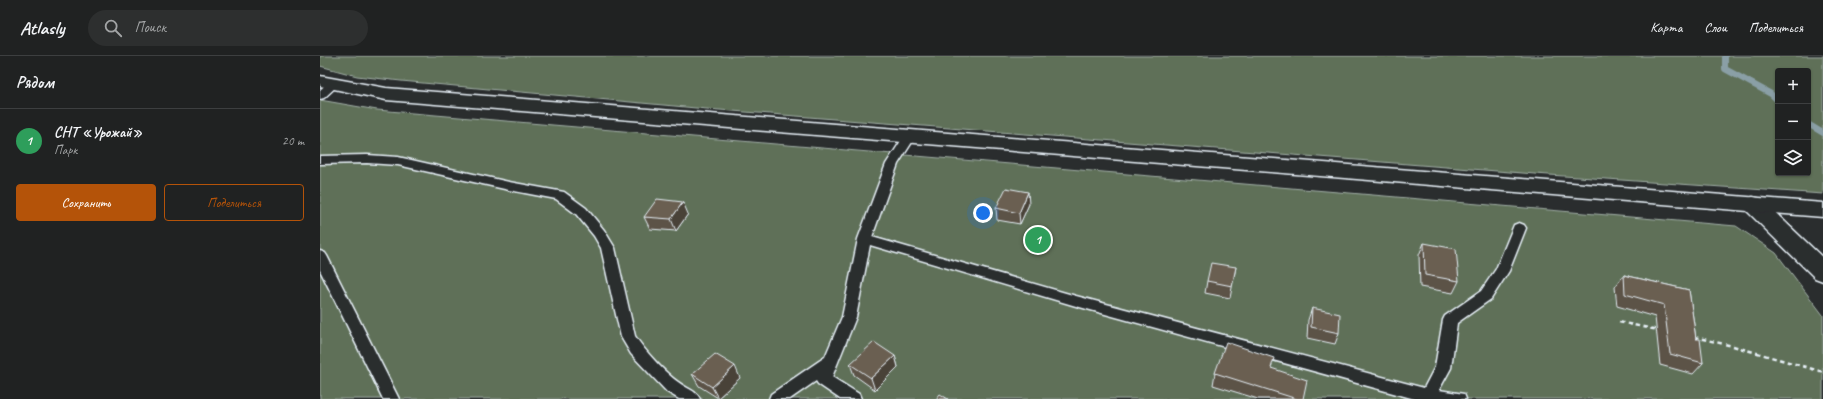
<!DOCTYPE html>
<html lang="ru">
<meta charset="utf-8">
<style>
body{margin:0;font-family:Caveat,sans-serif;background:#2d2f2f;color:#f1f3f6}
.controls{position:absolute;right:12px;top:12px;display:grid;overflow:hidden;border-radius:4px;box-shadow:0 1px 3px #0004}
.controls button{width:36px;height:36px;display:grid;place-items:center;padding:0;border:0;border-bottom:1px solid #3d3f40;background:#202222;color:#f1f3f6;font:20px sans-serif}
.you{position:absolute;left:663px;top:157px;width:14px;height:14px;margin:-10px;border:3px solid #fff;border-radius:50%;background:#1a73e8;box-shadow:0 0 0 6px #1a73e833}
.badge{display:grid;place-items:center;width:26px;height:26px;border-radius:50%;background:#b45309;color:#fff;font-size:13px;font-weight:700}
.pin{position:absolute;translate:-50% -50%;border:2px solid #fff;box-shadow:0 1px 4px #0006}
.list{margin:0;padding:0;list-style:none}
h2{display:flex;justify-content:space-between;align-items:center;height:52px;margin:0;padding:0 16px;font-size:17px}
h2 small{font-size:13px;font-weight:400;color:#a2a4a5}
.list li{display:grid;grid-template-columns:26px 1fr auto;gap:12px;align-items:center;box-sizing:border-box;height:64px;padding:0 16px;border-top:1px solid #3d3f40}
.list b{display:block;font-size:15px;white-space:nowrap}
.list p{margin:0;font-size:13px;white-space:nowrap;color:#a2a4a5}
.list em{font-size:13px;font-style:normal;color:#a2a4a5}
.actions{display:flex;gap:8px;padding:12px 16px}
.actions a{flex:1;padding:9px 0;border:1px solid #b45309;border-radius:4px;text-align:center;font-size:14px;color:#b45309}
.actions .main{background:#b45309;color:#fff}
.icon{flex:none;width:22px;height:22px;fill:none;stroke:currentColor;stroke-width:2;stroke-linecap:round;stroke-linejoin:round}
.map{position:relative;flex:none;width:1503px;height:343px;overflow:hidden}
header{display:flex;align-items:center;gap:24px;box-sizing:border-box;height:56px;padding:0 20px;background:#202222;border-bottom:1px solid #3d3f40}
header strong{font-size:19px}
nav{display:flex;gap:22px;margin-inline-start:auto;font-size:14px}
.search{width:280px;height:36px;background:#2d2f2f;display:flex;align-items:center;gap:10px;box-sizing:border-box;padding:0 14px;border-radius:22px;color:#a2a4a5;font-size:15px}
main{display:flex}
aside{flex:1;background:#202222}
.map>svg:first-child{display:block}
.green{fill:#5e7058;stroke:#a3b0a8;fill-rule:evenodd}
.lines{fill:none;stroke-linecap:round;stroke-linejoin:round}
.stream{stroke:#8a9fa6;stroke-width:6}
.service-casing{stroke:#e8f1f8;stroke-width:3}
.minor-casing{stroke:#e8f1f8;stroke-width:3}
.tertiary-casing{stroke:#e8f1f8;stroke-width:3}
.path{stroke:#e8f1f8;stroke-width:2.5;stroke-dasharray:4.5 3.5;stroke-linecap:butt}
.service{fill:#2a2d2e;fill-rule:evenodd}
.minor{fill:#2a2d2e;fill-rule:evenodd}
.tertiary{fill:#2a2d2e;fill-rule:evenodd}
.wall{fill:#5b5246;stroke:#e8f1f8}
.shaded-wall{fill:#4a4239;stroke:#e8f1f8}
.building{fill:#6a5f51;stroke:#e8f1f8}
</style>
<header>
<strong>Atlasly</strong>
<div class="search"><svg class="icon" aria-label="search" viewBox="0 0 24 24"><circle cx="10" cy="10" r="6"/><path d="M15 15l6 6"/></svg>Поиск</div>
<nav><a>Карта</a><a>Слои</a><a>Поделиться</a></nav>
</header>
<main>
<aside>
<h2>Рядом<small></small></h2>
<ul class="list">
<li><span class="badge" style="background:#2e9e5b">1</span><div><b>СНТ «Урожай»</b><p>Парк</p></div><em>20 m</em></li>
</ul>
<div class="actions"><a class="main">Сохранить</a><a>Поделиться</a></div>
</aside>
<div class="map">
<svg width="1503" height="343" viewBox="0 0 1503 343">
<rect width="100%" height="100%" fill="#2a2d2e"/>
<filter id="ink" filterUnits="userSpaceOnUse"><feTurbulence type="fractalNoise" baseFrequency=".025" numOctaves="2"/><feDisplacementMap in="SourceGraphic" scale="8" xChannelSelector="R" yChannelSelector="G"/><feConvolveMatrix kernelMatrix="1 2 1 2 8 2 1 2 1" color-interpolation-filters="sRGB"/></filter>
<g filter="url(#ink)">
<path class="green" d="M 0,0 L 1503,0 L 1503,138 L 1215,118 L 387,53 L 81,25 L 37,20 L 0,10 ZM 1458,15 L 1488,15 L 1488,117 L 1458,117 Z
M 0,44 L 57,54 L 1416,170 L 1456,197 L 1503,259 L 1503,343 L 0,343 Z"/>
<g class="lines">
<path class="stream" d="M 1405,0 L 1405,13 L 1451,38 L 1458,45
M 1488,68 L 1503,77"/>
<defs>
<path id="service" d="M 13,25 L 17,26 L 18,28 L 17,30 L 4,42 L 0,43 L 0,34 L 9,26 Z
M 590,76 L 596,80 L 578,108 L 552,181 L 756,240 L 1104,332 L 1115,311 L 1123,264 L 1125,260 L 1161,235 L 1176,213 L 1194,169 L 1199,167 L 1204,169 L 1206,172 L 1189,215 L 1171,243 L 1137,267 L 1131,312 L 1119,334 L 1144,338 L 1146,343 L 1095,343 L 756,250 L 550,189 L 536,261 L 512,321 L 539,338 L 541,343 L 520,343 L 498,328 L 496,325 L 470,343 L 449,343 L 451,338 L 505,301 L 522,261 L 538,183 L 566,108 L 586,77 Z
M 47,99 L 78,101 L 189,126 L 244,136 L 266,152 L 284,174 L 295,192 L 315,280 C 324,294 344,316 358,326 C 365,332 376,334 380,343 L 359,343 L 347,336 L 311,298 L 301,281 L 281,192 L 274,180 L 256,158 L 236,143 L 189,134 L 78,109 L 47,107 L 0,108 L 0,100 Z
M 0,195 L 5,197 L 7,200 L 79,343 L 63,343 L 0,214 Z"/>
<path id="minor" d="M 1433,141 L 1441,143 L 1503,202 L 1503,225 L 1495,222 L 1425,153 L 1422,148 L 1425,143 Z"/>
<path id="tertiary" d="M 0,20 L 66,32 L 1503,147 L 1503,161 L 66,44 L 0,30 Z"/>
</defs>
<use href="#service" class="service-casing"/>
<use href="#minor" class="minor-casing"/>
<use href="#tertiary" class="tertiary-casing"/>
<path class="path" d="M 1299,266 L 1338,274
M 1374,281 L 1413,290 L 1503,316"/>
<use href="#service" class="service"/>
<use href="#minor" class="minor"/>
<use href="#tertiary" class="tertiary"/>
</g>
<path class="wall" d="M 709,148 L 700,168 L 677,164 L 676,152 Z
M 368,158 L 356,175 L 330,173 L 324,161 Z
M 1104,187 L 1139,225 L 1133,237 L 1100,231 L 1099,199 Z
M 916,211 L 910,242 L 885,237 L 887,225 Z
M 1304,219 L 1369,234 L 1376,283 L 1383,307 L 1373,318 L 1340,309 L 1335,261 L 1297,250 L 1295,231 Z
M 992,252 L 1019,277 L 1015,288 L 987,282 L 988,264 Z
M 575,300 L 578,311 L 555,334 L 534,319 L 530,308 Z
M 951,312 L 983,343 L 938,343 L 893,329 L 895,317 Z
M 372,318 L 420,322 L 398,342 L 379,330 Z"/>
<path class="shaded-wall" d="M 708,136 L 709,148 L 700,168 L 699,157 Z
M 363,146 L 368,158 L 356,175 L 351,163 Z
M 575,300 L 578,311 L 555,334 L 551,322 Z
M 415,310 L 420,322 L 398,342 L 392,331 Z"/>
<path class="building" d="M 686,132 L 708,136 L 699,157 L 676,152 Z
M 337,143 L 363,146 L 351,163 L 324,161 Z
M 1104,187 L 1136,193 L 1139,225 L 1105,219 Z
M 891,207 L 916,211 L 912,230 L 887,225 Z
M 1304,219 L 1369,234 L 1376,283 L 1380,283 L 1383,307 L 1350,298 L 1344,249 L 1305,238 Z
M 992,252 L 1020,258 L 1019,277 L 991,271 Z
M 554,286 L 575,300 L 551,322 L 530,308 Z
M 906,286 L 954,302 L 951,312 L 987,324 L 983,343 L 977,343 L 895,317 Z
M 395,298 L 415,310 L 392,331 L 372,318 Z
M 620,338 L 628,343 L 616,343 Z"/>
</g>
</svg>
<div class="controls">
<button>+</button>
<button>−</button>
<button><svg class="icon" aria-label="layers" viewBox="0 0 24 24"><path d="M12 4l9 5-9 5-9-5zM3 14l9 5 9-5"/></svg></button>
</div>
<div class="you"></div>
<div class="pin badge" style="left:718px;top:184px;background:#2e9e5b">1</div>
</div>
</main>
